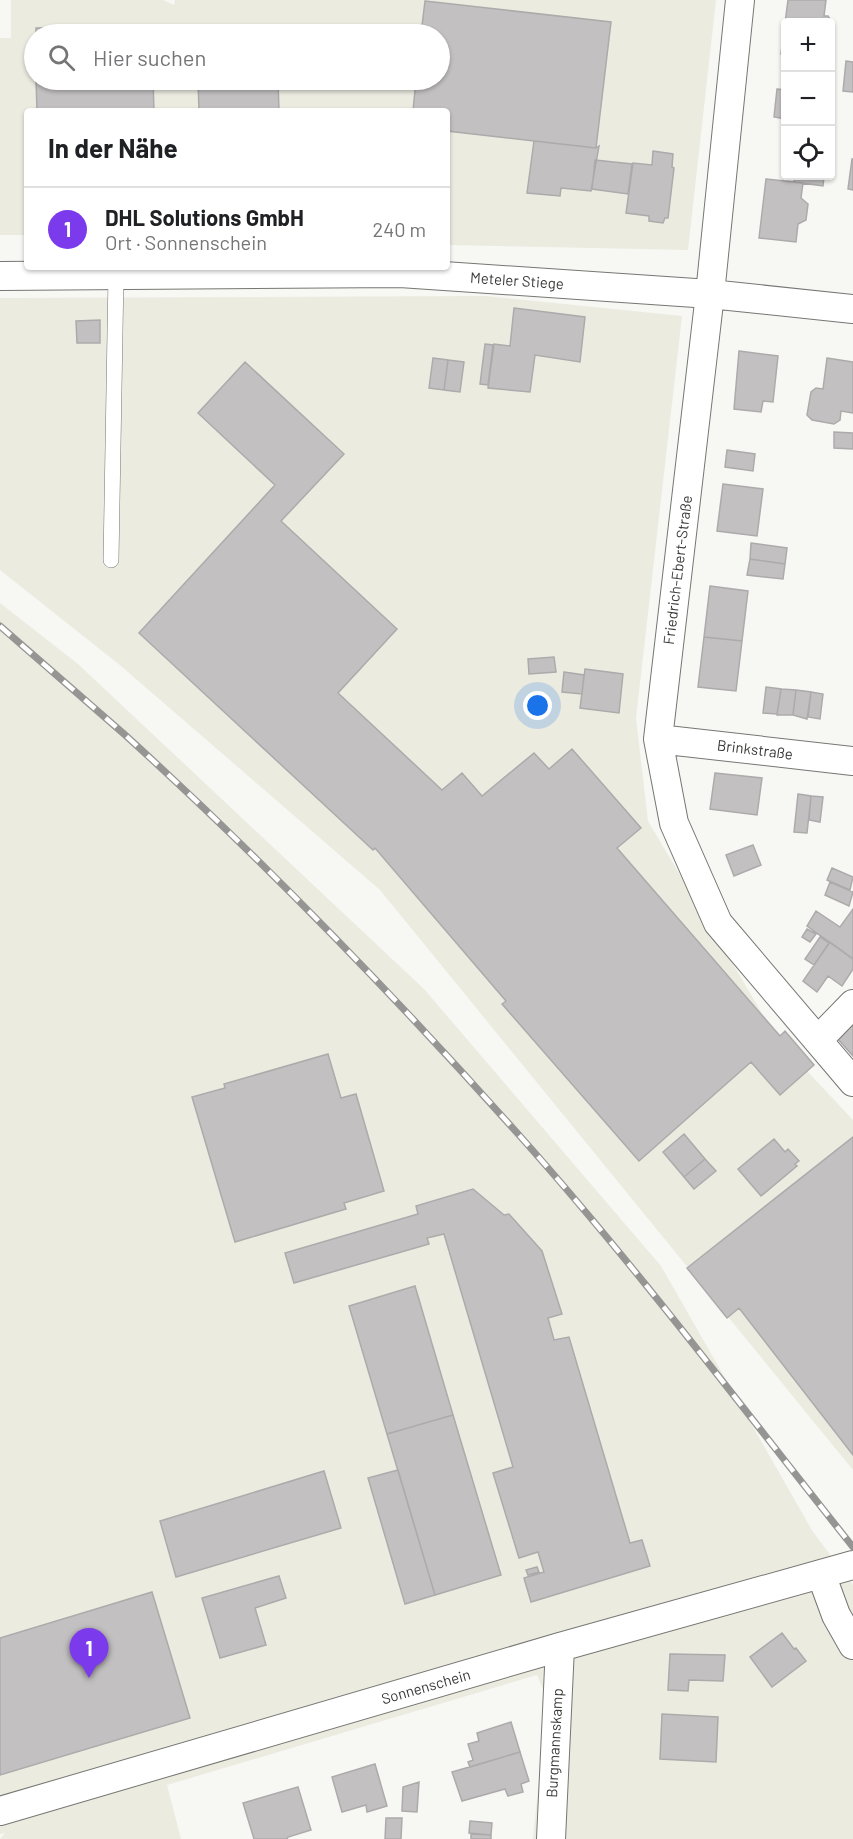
<!DOCTYPE html>
<html lang="de">
<meta charset="utf-8">
<style>
body{margin:0;font-family:Barlow,sans-serif;background:#f2f2f2;color:#202124}
.controls{position:absolute;right:18px;top:18px;display:grid;overflow:hidden;border-radius:6px;box-shadow:0 2px 4px #0004}
.controls button{width:54px;height:54px;display:grid;place-items:center;padding:0;border:0;border-bottom:2px solid #e0e0e0;background:#fff;color:#202124;font:30px sans-serif}
.you{position:absolute;left:538px;top:706px;width:21px;height:21px;margin:-15px;border:4px solid #fff;border-radius:50%;background:#1a73e8;box-shadow:0 0 0 9px #1a73e833}
.badge{display:grid;place-items:center;width:39px;height:39px;border-radius:50%;background:#7c3aed;color:#fff;font-size:20px;font-weight:700}
.pin{position:absolute;translate:-50% -50px;filter:drop-shadow(0 2px 3px #0008)}
.pin::after{content:'';position:absolute;top:32px;width:21px;height:18px;background:inherit;clip-path:polygon(0 0,100% 0,50% 100%)}
.list{margin:0;padding:0;list-style:none}
h2{display:flex;justify-content:space-between;align-items:center;height:78px;margin:0;padding:0 24px;font-size:26px}
h2 small{font-size:20px;font-weight:400;color:#757577}
.list li{display:grid;grid-template-columns:39px 1fr auto;gap:18px;align-items:center;box-sizing:border-box;height:84px;padding:0 24px;border-top:2px solid #e0e0e0}
.list b{display:block;font-size:22px;white-space:nowrap}
.list p{margin:0;font-size:20px;white-space:nowrap;color:#757577}
.list em{font-size:20px;font-style:normal;color:#757577}
.icon{flex:none;width:33px;height:33px;fill:none;stroke:currentColor;stroke-width:2;stroke-linecap:round;stroke-linejoin:round}
.map{position:relative;flex:none;width:853px;height:1839px;overflow:hidden}
.search{position:absolute;background:#fff;box-shadow:0 2px 4px #0004;left:24px;top:24px;width:426px;height:66px;display:flex;align-items:center;gap:15px;box-sizing:border-box;padding:0 21px;border-radius:33px;color:#757577;font-size:22px}
.panel{position:absolute;background:#fff;box-shadow:0 2px 4px #0004;left:24px;top:108px;width:426px;height:162px;border-radius:6px}
.map>svg:first-child{display:block}
.built{fill:#ecebe0;fill-rule:evenodd}
.building{fill:#c3c0c1;stroke:#adaaab;stroke-width:1.5}
.lines{fill:none;stroke-linecap:round;stroke-linejoin:round}
.service-casing{stroke:#767673;stroke-width:16}
.minor-casing{stroke:#767673;stroke-width:30}
.service{stroke:#fff;stroke-width:15}
.minor{stroke:#fff;stroke-width:28}
.rail-casing{stroke:#959593;stroke-width:7}
.rail{stroke:#fff;stroke-width:4.5;stroke-dasharray:14;stroke-linecap:butt}
.labels{text-anchor:middle;stroke-width:6;stroke-linejoin:round;paint-order:stroke}
.street-label{font-size:15px;fill:#393938;stroke:#fff}
</style>
<div class="map">
<svg width="853" height="1839" viewBox="0 0 853 1839">
<rect width="100%" height="100%" fill="#f7f7f4"/>
<path class="built" d="M 11,0 L 163,0 L 174,5 L 175,0 L 716,0 L 688,250 L 447,245 L 447,111 L 27,111 L 27,235 L 0,235 L 0,38 L 11,38 ZM 34,34 L 440,34 L 440,80 L 34,80 Z
M 486,296 L 682,316 L 636,718 L 648,821 L 778,1040 L 853,1120 L 853,1470 L 380,890 L 121,666 L 0,570 L 0,298 Z
M 0,603 L 78,664 L 424,989 L 661,1266 L 813,1532 L 853,1585 L 853,1839 L 533,1839 L 547,1699 L 537,1675 L 167,1785 L 181,1839 L 0,1839 L 5,1833 L 0,1834 Z"/>
<path class="building" d="M 788,0 L 826,0 L 824,16 L 828,16 L 832,22 L 830,33 L 830,22 L 786,22 L 786,55 L 781,54 Z
M 425,1 L 611,22 L 596,148 L 447,131 L 447,111 L 413,111 L 416,80 L 440,80 L 440,34 L 421,34 Z
M 153,27 L 153,34 L 36,34 L 36,28 Z
M 846,61 L 853,62 L 853,92 L 843,91 Z
M 36,80 L 153,80 L 154,111 L 37,111 Z
M 198,80 L 278,80 L 279,111 L 199,111 Z
M 777,89 L 786,90 L 786,119 L 774,117 Z
M 534,141 L 596,148 L 599,146 L 591,191 L 561,188 L 560,196 L 527,193 Z
M 653,151 L 673,154 L 672,167 L 674,168 L 668,218 L 665,218 L 663,223 L 649,221 L 649,216 L 626,213 L 633,163 L 652,165 Z
M 852,159 L 853,159 L 853,190 L 848,189 Z
M 595,160 L 632,164 L 628,194 L 592,189 Z
M 795,176 L 824,176 L 823,186 L 794,182 Z
M 766,179 L 803,183 L 801,198 L 808,204 L 806,220 L 798,224 L 796,242 L 759,238 Z
M 514,308 L 585,317 L 580,362 L 535,355 L 530,392 L 488,388 L 494,344 L 510,346 Z
M 100,320 L 100,343 L 77,343 L 76,321 Z
M 485,344 L 493,345 L 488,385 L 480,384 Z
M 739,351 L 778,356 L 773,402 L 763,401 L 761,412 L 734,409 Z
M 433,358 L 448,360 L 444,390 L 429,388 Z
M 827,358 L 853,362 L 853,413 L 841,411 L 840,420 L 834,424 L 812,420 L 807,415 L 811,392 L 816,388 L 823,389 Z
M 448,360 L 464,362 L 460,392 L 444,390 Z
M 245,362 L 344,454 L 281,521 L 397,629 L 338,693 L 442,790 L 462,773 L 482,796 L 534,753 L 549,769 L 572,749 L 641,828 L 617,848 L 780,1036 L 785,1031 L 814,1065 L 780,1095 L 751,1062 L 639,1161 L 502,1004 L 506,1001 L 375,848 L 373,850 L 139,633 L 275,485 L 198,413 Z
M 834,432 L 853,433 L 853,449 L 834,448 Z
M 727,450 L 755,454 L 753,471 L 725,467 Z
M 723,484 L 763,489 L 757,536 L 717,531 Z
M 751,543 L 787,548 L 785,564 L 750,559 Z
M 750,559 L 785,564 L 783,579 L 747,575 Z
M 710,586 L 748,591 L 742,641 L 704,637 Z
M 704,637 L 742,641 L 736,691 L 698,687 Z
M 554,657 L 556,672 L 529,674 L 528,659 Z
M 585,669 L 623,674 L 619,713 L 580,708 Z
M 564,672 L 584,675 L 582,694 L 562,692 Z
M 766,687 L 781,689 L 777,714 L 763,713 Z
M 781,689 L 796,690 L 793,715 L 777,715 Z
M 796,690 L 811,692 L 807,719 L 793,715 Z
M 811,692 L 823,694 L 820,719 L 808,717 Z
M 715,773 L 762,778 L 757,815 L 710,809 Z
M 798,794 L 811,796 L 807,833 L 794,832 Z
M 811,796 L 823,797 L 820,822 L 809,820 Z
M 753,845 L 761,865 L 734,876 L 726,855 Z
M 832,868 L 853,877 L 850,890 L 827,880 Z
M 830,882 L 853,892 L 849,906 L 825,895 Z
M 853,909 L 853,959 L 807,926 L 816,911 L 840,927 Z
M 807,929 L 816,934 L 810,942 L 802,937 Z
M 820,937 L 829,943 L 814,965 L 805,959 Z
M 830,942 L 853,959 L 853,969 L 842,986 L 828,976 L 817,992 L 803,981 Z
M 853,1023 L 853,1056 L 837,1038 Z
M 328,1054 L 341,1098 L 356,1094 L 384,1191 L 344,1203 L 346,1209 L 235,1242 L 192,1097 L 225,1088 L 224,1084 Z
M 684,1134 L 705,1159 L 684,1177 L 663,1152 Z
M 853,1137 L 853,1455 L 739,1308 L 727,1318 L 687,1268 Z
M 774,1139 L 785,1152 L 788,1149 L 799,1161 L 795,1164 L 797,1166 L 761,1196 L 738,1169 Z
M 705,1159 L 716,1171 L 694,1189 L 684,1177 Z
M 473,1189 L 504,1215 L 509,1214 L 542,1251 L 562,1314 L 548,1318 L 554,1340 L 569,1337 L 630,1543 L 642,1540 L 650,1566 L 531,1602 L 524,1578 L 544,1572 L 538,1552 L 519,1558 L 493,1473 L 513,1467 L 444,1234 L 427,1238 L 429,1244 L 294,1283 L 285,1253 L 418,1214 L 416,1206 Z
M 415,1286 L 453,1415 L 387,1434 L 349,1306 Z
M 453,1415 L 501,1575 L 435,1595 L 387,1434 Z
M 398,1470 L 435,1595 L 405,1604 L 368,1478 Z
M 324,1471 L 341,1528 L 176,1577 L 160,1521 Z
M 537,1567 L 539,1572 L 528,1575 L 526,1570 Z
M 279,1576 L 286,1598 L 255,1608 L 266,1645 L 220,1658 L 202,1598 Z
M 152,1592 L 190,1718 L 0,1775 L 0,1638 Z
M 782,1633 L 794,1649 L 796,1648 L 806,1661 L 772,1687 L 750,1657 Z
M 670,1654 L 725,1655 L 723,1681 L 689,1680 L 688,1691 L 668,1690 Z
M 662,1714 L 718,1717 L 716,1762 L 660,1759 Z
M 511,1722 L 520,1752 L 470,1767 L 468,1762 L 473,1760 L 468,1744 L 479,1741 L 477,1733 Z
M 520,1752 L 529,1781 L 521,1784 L 523,1792 L 508,1796 L 505,1789 L 462,1801 L 452,1772 Z
M 375,1764 L 387,1806 L 367,1812 L 366,1805 L 342,1812 L 332,1777 Z
M 419,1782 L 417,1812 L 402,1811 L 403,1787 Z
M 298,1787 L 311,1830 L 288,1837 L 287,1839 L 254,1839 L 243,1803 Z
M 386,1818 L 402,1818 L 401,1839 L 385,1839 Z
M 470,1821 L 492,1823 L 491,1835 L 469,1833 Z
M 471,1834 L 491,1835 L 491,1839 L 471,1839 Z"/>
<g class="lines">
<defs>
<path id="service" d="M 111,560 L 116,275"/>
<path id="minor" d="M 740,0 L 710,294 L 658,739 L 674,823 L 718,923 L 853,1082
M 0,276 L 400,273 L 710,294 L 853,309
M 658,739 L 853,761
M 818,1040 L 853,1004
M 821,1574 L 836,1615 L 853,1645
M 0,1811 L 560,1647 L 853,1565
M 551,1839 L 560,1647"/>
</defs>
<use href="#service" class="service-casing"/>
<use href="#minor" class="minor-casing"/>
<use href="#service" class="service"/>
<use href="#minor" class="minor"/>
<defs>
<path id="rail" d="M 0,626 C 41,662 83,698 124,734 C 263,860 394,995 519,1135 C 637,1267 743,1409 853,1547"/>
</defs>
<use href="#rail" class="rail-casing"/>
<use href="#rail" class="rail"/>
</g>
<g class="labels">
<g class="street-label">
<text transform="translate(517 281) rotate(4)" y="5">Meteler Stiege</text>
<text transform="translate(678 570) rotate(-83)" y="5">Friedrich-Ebert-Straße</text>
<text transform="translate(755 750) rotate(7)" y="5">Brinkstraße</text>
<text transform="translate(426 1687) rotate(-16)" y="5">Sonnenschein</text>
<text transform="translate(555 1743) rotate(-87)" y="5">Burgmannskamp</text>
</g>
</g>
</svg>
<div class="controls">
<button>+</button>
<button>−</button>
<button><svg class="icon" aria-label="locate" viewBox="0 0 24 24"><circle cx="12" cy="12" r="6"/><path d="M12 2v4M12 18v4M2 12h4M18 12h4"/></svg></button>
</div>
<div class="you"></div>
<div class="pin badge" style="left:89px;top:1678px">1</div>
<div class="search"><svg class="icon" aria-label="search" viewBox="0 0 24 24"><circle cx="10" cy="10" r="6"/><path d="M15 15l6 6"/></svg>Hier suchen</div>
<section class="panel">
<h2>In der Nähe<small></small></h2>
<ul class="list">
<li><span class="badge">1</span><div><b>DHL Solutions GmbH</b><p>Ort · Sonnenschein</p></div><em>240 m</em></li>
</ul>
</section>
</div>
